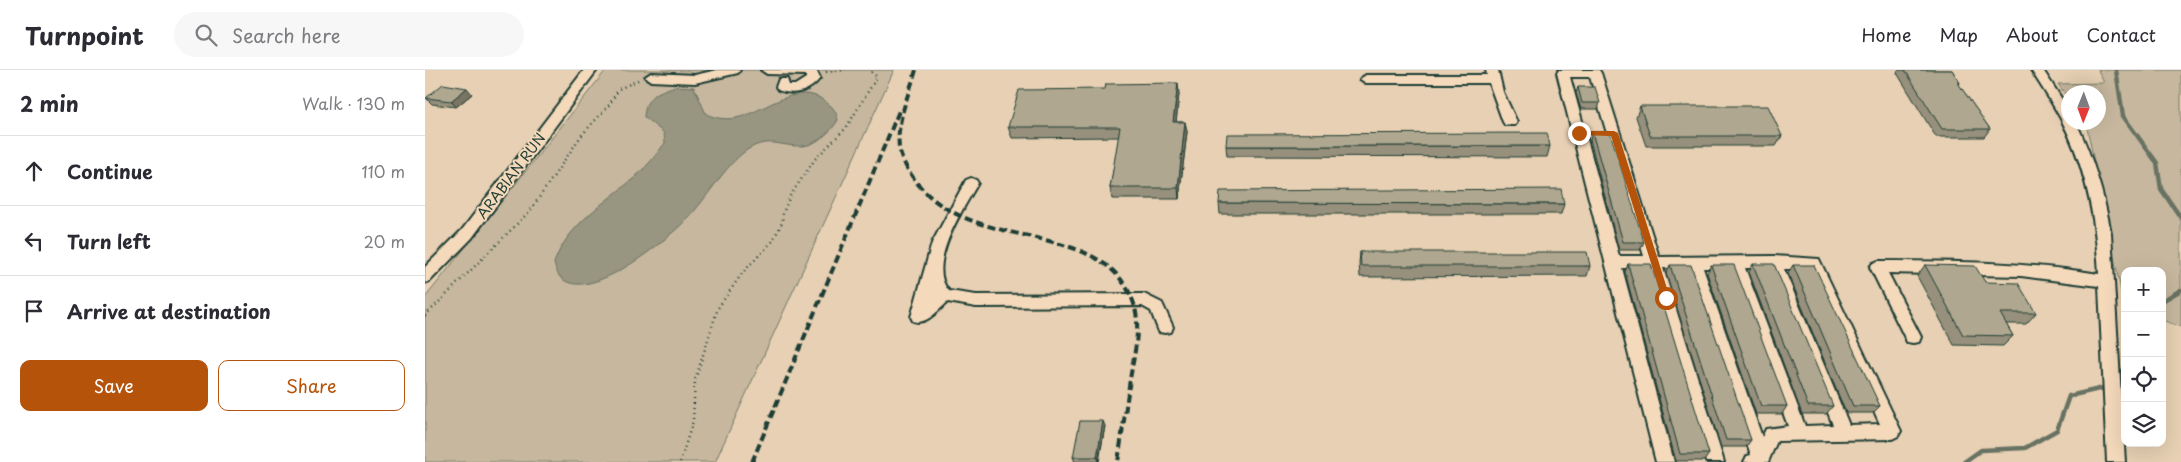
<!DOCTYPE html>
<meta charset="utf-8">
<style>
body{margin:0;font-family:"Playpen Sans",sans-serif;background:#f7f7f7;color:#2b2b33}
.controls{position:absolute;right:15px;bottom:15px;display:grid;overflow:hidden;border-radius:10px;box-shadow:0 5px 20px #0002}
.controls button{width:45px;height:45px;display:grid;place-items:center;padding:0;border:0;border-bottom:1px solid #e1e1e2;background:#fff;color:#2b2b33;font:25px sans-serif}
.compass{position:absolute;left:1636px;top:15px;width:45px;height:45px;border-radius:50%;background:#fff;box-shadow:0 5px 20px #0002;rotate:181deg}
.stop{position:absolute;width:15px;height:15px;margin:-11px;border:4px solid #b45309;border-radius:50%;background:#fff}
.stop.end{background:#b45309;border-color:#fff;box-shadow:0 1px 5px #0008}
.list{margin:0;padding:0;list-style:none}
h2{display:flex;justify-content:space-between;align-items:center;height:65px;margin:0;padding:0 20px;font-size:21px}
h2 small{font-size:16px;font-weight:400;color:#7c7c81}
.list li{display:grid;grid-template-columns:32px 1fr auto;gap:15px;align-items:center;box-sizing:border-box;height:70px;padding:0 20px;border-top:1px solid #e1e1e2}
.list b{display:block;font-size:19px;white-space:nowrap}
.list em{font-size:16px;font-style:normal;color:#7c7c81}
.actions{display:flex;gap:10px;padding:15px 20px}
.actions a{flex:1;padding:11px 0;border:1px solid #b45309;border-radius:10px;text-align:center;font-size:18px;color:#b45309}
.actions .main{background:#b45309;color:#fff}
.icon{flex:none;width:28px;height:28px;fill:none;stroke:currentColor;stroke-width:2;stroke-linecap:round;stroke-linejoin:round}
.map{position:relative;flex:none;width:1756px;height:392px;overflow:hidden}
header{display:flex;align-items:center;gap:30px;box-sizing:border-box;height:70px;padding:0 25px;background:#fff;border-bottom:1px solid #e1e1e2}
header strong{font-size:24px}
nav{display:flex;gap:28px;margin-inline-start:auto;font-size:18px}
.search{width:350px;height:45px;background:#f7f7f7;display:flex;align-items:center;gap:12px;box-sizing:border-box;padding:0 18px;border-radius:28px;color:#7c7c81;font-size:19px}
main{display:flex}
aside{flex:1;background:#fff}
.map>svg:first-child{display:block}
.green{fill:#c6b79e;stroke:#727a69}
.water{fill:#989580;stroke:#687262}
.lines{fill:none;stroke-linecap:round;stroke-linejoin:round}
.stream{stroke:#687262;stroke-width:4.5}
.minor-tunnel{stroke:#bfb39a;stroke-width:15;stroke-dasharray:15 8;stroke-linecap:butt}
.minor-casing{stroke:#1f3d34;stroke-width:4}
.path{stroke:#1f3d34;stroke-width:2.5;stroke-dasharray:1 4;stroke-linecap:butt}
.minor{fill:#f4d9bb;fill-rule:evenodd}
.rail{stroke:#1f3d34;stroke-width:4;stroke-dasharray:8 4;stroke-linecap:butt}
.wall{fill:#96907b;stroke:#1f3d34}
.shaded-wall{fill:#7a7564;stroke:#1f3d34}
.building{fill:#afa78f;stroke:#1f3d34}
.route{fill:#b45309}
.labels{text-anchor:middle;stroke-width:4;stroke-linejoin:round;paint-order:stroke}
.street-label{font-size:14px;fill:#1f3d34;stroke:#f4d9bb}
</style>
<header>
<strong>Turnpoint</strong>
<div class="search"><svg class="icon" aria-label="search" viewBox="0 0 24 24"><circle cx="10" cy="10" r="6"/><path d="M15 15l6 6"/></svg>Search here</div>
<nav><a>Home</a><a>Map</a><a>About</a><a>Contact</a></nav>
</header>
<main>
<aside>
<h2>2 min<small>Walk · 130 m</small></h2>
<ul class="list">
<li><svg class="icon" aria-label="ahead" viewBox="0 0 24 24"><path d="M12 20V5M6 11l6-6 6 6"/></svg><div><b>Continue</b></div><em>110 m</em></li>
<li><svg class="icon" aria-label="left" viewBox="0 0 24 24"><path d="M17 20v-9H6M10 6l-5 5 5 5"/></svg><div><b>Turn left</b></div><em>20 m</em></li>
<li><svg class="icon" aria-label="arrive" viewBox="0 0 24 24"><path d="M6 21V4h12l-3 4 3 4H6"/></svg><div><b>Arrive at destination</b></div></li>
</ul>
<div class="actions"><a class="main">Save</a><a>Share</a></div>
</aside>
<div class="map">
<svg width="1756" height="392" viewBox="0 0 1756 392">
<rect width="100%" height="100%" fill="#e7d0b3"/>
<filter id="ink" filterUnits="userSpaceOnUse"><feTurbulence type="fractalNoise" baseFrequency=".02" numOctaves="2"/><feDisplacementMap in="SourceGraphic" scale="10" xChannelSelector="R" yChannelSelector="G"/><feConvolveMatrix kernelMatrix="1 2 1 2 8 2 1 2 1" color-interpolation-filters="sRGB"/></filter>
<g filter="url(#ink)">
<path class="green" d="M 181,0 L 469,0 L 290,392 L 0,392 L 0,228 Z
M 1673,0 L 1756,0 L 1756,257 L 1737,250 L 1737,201 L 1700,201 L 1699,235 L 1661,53 L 1674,52 L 1674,22 L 1644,22 L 1643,28 L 1633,14 L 1679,13 Z"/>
<path class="water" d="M 250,16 L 269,17 L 281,44 C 290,48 300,50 311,48 C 340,42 373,9 401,32 C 409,38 411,41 413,50 C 407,61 391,75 378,76 C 355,77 344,66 322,80 C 300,95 282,129 262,149 C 243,169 163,236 135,207 C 132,204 130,197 129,193 C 142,155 180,133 209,108 C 221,98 231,85 240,73 L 239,63 L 219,47 C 221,25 231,23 250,16 Z"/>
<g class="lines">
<path class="stream" d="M 1691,0 L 1698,46 L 1732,93 L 1736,119 L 1756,148
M 1737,231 L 1756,220
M 1691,315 L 1700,313
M 1539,392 L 1556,380 L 1600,378 L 1632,360 L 1644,326 L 1683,317"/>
<path class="minor-tunnel" d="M 358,12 L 364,0"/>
<defs>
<path id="minor" d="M 159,0 L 172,0 L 47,168 L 5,211 L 0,213 L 0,197 L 37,160 Z
M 292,0 L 315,0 L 313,3 L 270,13 L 226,11 L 220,7 L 226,3 L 270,5 Z
M 336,0 L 391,0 L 395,8 C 385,22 368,26 353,20 L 351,17 L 354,9 L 362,9 L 364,15 L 370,15 L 381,8 L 381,5 L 342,4 Z
M 1061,0 L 1073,0 L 1078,22 L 1092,52 L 1090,55 L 1080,55 L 1078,52 L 1064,13 L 941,13 L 935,9 L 941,5 L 1062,5 Z
M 1134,0 L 1174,0 L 1176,3 L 1234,187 L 1349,186 L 1394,189 L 1476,361 L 1473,366 L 1467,369 L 1352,371 L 1343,392 L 1319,392 L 1322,386 L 1326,385 L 1263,198 L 1238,198 L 1299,392 L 1281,392 L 1223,198 L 1197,198 L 1249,392 L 1231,392 L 1132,3 ZM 1145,7 L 1165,7 L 1219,186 L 1194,186 ZM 1278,198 L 1305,198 L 1363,356 L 1341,359 L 1337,367 ZM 1320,198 L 1344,198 L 1408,355 L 1380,356 ZM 1359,199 L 1384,199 L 1455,354 L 1424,355 Z
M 1606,0 L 1618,0 L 1644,40 L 1644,52 L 1651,52 C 1668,88 1679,124 1686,163 L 1700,392 L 1682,392 L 1674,216 L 1596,206 L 1463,203 L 1496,267 L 1494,272 L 1488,273 L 1482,272 L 1445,197 L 1448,193 L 1453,191 C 1527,191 1601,192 1674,204 C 1671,150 1661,97 1636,49 C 1627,32 1616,16 1606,0 Z
M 546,108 L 551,110 L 553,113 C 539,138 500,195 524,221 L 551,225 L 719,224 L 737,233 L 748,257 L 746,262 L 740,263 L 734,262 L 726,241 L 717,236 L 551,237 L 523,232 C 513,240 501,256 488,251 L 486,247 L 507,173 L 541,110 Z"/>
</defs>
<use href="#minor" class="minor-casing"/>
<path class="path" d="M 401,2 L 419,0
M 0,246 L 105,141 L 156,66 L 184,35 L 194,19 L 213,10
M 255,392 L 268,351 L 270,310 L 293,238 L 318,202 L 347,172 L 357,153 L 358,143 L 365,126 L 390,89 L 421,58 L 452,7 L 444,0"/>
<use href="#minor" class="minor"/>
<path class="rail" d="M 491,0 C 484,24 471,52 474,77 C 476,91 485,104 493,114 C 550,185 676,147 708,231 C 717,255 709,285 705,309 C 701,337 697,364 693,392
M 327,392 L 474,41"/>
</g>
<path class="wall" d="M 1473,0 L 1527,0 L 1535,13 L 1534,15 L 1565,59 L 1559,67 L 1511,67 L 1472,3 Z
M 1153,17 L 1175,33 L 1173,39 L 1156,39 L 1151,23 Z
M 47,24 L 31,37 L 7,34 L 1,28 Z
M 754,24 L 751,52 L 760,52 L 762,62 L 754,129 L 687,129 L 685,118 L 694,67 L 587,68 L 583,57 Z
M 1215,36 L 1357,66 L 1351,76 L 1221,76 L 1211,47 Z
M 1167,62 L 1219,172 L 1215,180 L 1194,180 L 1165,70 Z
M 801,76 L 1125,76 L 1122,87 L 802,86 Z
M 794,133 L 1139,134 L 1136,144 L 795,144 Z
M 935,182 L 1165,196 L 1162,206 L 935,207 L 934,193 Z
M 1203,194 L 1284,384 L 1279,391 L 1251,391 L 1200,202 Z
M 1328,194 L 1408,336 L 1401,344 L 1377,344 L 1324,202 Z
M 1245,195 L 1326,370 L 1321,377 L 1296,377 L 1241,203 Z
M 1286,195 L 1362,336 L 1357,344 L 1331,344 L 1282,203 Z
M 1368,195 L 1455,336 L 1448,343 L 1421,343 L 1363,203 Z
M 1500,195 L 1560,212 L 1611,243 L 1601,254 L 1581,254 L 1588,266 L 1578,276 L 1529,275 L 1492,206 Z
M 680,356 L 674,392 L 650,392 L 648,387 Z"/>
<path class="shaded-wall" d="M 753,13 L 754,24 L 750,62 L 748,52 Z
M 42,18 L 47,24 L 31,37 L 26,31 Z
M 760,52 L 762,62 L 754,129 L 753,118 Z
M 678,351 L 680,356 L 673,392 L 672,387 Z"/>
<path class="building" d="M 1480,0 L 1527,0 L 1535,13 L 1533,13 L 1565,59 L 1517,59 Z
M 753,13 L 748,52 L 760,52 L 753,118 L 685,118 L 695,57 L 583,57 L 594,20 L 680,19 L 681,14 Z
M 18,14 L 42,18 L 26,31 L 1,28 Z
M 1153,17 L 1170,17 L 1175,33 L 1157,33 Z
M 1215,36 L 1343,36 L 1357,66 L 1225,66 Z
M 1167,62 L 1185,62 L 1219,172 L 1198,172 Z
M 1122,63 L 1125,76 L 801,76 L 802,64 Z
M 1136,119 L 1139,134 L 794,133 L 795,121 Z
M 935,182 L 1162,182 L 1165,196 L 936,196 Z
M 1203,194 L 1226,194 L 1284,384 L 1255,384 Z
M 1328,194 L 1349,194 L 1408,336 L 1383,336 Z
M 1245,195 L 1266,195 L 1326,370 L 1301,370 Z
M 1286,195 L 1309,195 L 1362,336 L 1336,336 Z
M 1368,195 L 1389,195 L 1455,336 L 1428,336 Z
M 1500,195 L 1550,196 L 1560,212 L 1593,213 L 1611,243 L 1575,243 L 1588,266 L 1538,265 Z
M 655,351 L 678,351 L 672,387 L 648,387 Z"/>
</g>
<path class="route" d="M 1154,61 L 1189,61 L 1193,63 L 1245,228 L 1244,230 L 1238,230 L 1237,228 L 1186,66 L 1151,65 L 1150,63 Z"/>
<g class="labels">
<g class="street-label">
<text transform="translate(86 106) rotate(-53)" y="5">ARABIAN RUN</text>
</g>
</g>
</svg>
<div class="controls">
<button>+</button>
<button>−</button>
<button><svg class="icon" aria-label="locate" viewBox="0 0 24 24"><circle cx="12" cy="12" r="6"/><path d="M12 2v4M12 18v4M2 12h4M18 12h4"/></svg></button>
<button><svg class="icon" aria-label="layers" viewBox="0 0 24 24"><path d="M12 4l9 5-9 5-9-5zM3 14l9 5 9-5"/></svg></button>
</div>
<svg class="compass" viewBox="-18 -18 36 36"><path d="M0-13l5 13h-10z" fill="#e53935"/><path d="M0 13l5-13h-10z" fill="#7c7c81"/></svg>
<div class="stop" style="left:1241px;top:228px"></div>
<div class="stop end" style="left:1154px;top:63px"></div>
</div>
</main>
